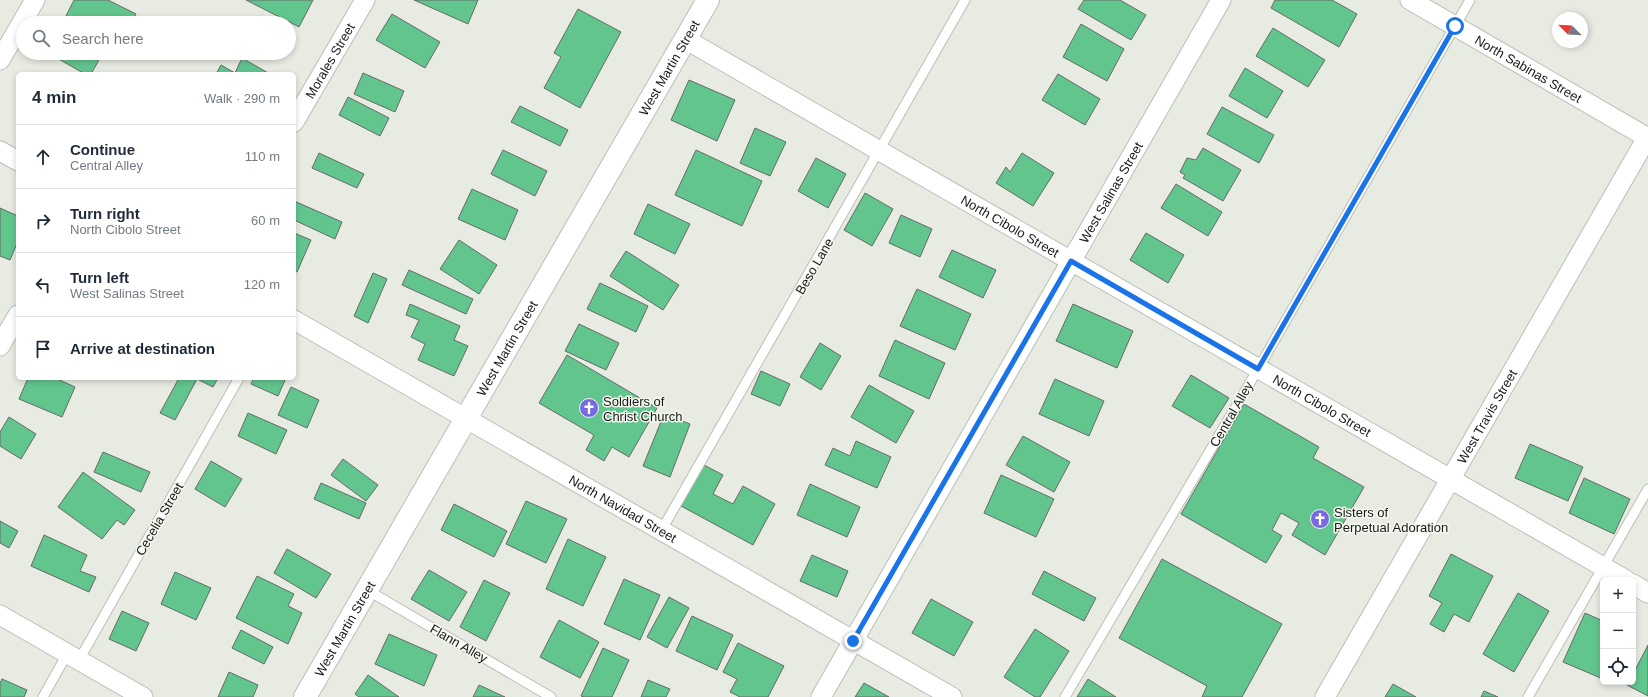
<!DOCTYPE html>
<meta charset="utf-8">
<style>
body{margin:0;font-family:Helvetica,sans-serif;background:#f6f6f7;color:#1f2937}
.controls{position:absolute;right:12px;bottom:12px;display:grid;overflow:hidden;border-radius:6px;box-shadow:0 2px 6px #0003}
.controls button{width:36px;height:36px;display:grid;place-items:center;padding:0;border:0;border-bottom:1px solid #e0e1e3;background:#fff;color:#1f2937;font:20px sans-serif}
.compass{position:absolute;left:1552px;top:12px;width:36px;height:36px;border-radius:50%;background:#fff;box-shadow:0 2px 6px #0003;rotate:294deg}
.stop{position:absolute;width:12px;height:12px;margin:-9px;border:3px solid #1a73e8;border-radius:50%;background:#fff}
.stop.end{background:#1a73e8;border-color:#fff;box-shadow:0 1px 4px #0008}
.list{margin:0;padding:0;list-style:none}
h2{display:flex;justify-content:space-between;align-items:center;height:52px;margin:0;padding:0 16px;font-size:17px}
h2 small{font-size:13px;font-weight:400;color:#747a83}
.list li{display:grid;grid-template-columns:26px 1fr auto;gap:12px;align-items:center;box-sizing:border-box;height:64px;padding:0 16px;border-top:1px solid #e0e1e3}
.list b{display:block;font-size:15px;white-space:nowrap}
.list p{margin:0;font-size:13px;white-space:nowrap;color:#747a83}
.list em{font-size:13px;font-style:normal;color:#747a83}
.icon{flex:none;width:22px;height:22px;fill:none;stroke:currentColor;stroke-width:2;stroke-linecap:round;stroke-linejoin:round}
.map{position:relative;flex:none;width:1648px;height:697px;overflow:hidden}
.search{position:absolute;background:#fff;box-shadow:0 2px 6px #0003;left:16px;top:16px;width:280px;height:44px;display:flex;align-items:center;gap:10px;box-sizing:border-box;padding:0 14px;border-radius:22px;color:#747a83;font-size:15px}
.panel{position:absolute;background:#fff;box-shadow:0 2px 6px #0003;left:16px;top:72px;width:280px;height:308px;border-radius:6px}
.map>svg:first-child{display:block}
.building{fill:#62c58e;stroke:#646b66}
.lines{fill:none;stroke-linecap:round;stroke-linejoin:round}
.service-casing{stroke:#bcbfb7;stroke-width:11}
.minor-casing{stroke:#bcbfb7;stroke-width:21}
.secondary-casing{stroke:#bcbfb7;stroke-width:24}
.service{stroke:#fff;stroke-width:9}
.minor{stroke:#fff;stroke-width:19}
.secondary{stroke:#fff;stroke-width:22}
.route{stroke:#1a73e8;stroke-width:5}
.labels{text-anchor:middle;stroke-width:3;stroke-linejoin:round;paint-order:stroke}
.street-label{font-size:13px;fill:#171816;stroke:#f5f8f0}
.poi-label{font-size:13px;fill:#171816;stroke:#f5f8f0;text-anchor:start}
</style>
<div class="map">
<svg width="1648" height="697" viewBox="0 0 1648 697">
<rect width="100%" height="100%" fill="#e7ebe2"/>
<path class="building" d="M 74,0 L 108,0 L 136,14 L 131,23 L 76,23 L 65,18 Z
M 246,0 L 313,0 L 299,27 Z
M 414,0 L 478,0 L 468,24 Z
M 1084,0 L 1120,0 L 1146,15 L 1131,40 L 1078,9 Z
M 1275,0 L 1332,0 L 1357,14 L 1339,47 L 1271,8 Z
M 578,9 L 621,32 L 580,108 L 544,88 L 561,57 L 554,53 Z
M 392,14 L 440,42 L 425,68 L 376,40 Z
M 1081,24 L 1124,49 L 1107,81 L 1063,57 Z
M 1273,28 L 1325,60 L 1308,87 L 1256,56 Z
M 48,53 L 103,53 L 91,74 L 85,74 Z
M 242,58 L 270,74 L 216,74 L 221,65 L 235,73 Z
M 1245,68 L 1283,91 L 1267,118 L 1229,96 Z
M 363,73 L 404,91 L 395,112 L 354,94 Z
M 1058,74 L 1100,99 L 1085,125 L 1042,100 Z
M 689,80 L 735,100 L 717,141 L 671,120 Z
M 348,97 L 389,118 L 380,136 L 339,115 Z
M 520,106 L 568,130 L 560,146 L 511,122 Z
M 1222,107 L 1274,135 L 1259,163 L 1207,134 Z
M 755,128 L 786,142 L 770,176 L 740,163 Z
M 1203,148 L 1241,170 L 1223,201 L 1183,178 L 1185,175 L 1180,172 L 1187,158 L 1196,160 Z
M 503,150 L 547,171 L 535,196 L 491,174 Z
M 696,150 L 762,181 L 742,226 L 675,195 Z
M 319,153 L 364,174 L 357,188 L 312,168 Z
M 1022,153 L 1054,173 L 1033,206 L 996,183 L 1006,167 L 1010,172 Z
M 816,158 L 846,174 L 828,208 L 798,191 Z
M 1176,184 L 1222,212 L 1208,236 L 1161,208 Z
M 472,189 L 518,210 L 505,240 L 458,219 Z
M 865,193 L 893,209 L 872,246 L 844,230 Z
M 294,201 L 342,222 L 335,239 L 294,220 Z
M 648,204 L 690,224 L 675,254 L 634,234 Z
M 0,208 L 18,216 L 18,241 L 10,260 L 0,256 Z
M 901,215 L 932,229 L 920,257 L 889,243 Z
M 294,233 L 311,240 L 297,272 L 294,271 Z
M 1146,233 L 1184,255 L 1168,283 L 1130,260 Z
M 459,240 L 497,265 L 479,294 L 440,269 Z
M 952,250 L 996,270 L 983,298 L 939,277 Z
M 626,251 L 679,285 L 663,310 L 610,276 Z
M 409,270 L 473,299 L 466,314 L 402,285 Z
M 373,273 L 387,279 L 368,323 L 354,316 Z
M 600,283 L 648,306 L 636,332 L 587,309 Z
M 917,289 L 971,314 L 955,350 L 900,326 Z
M 410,304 L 460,326 L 454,340 L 468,346 L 454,376 L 418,360 L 425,344 L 411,337 L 419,320 L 406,315 Z
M 1073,304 L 1133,331 L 1117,368 L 1056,341 Z
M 579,324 L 619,343 L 606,370 L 565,351 Z
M 895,340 L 945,363 L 929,399 L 879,376 Z
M 820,343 L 841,356 L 821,390 L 800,377 Z
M 567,355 L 657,408 L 629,457 L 612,447 L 604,461 L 586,450 L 594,435 L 539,403 Z
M 761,371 L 790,384 L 780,406 L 751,394 Z
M 1191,375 L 1229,398 L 1210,428 L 1172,406 Z
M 28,378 L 55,378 L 75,387 L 62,417 L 19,399 Z
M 179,378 L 218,378 L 213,387 L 197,379 L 175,420 L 160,413 Z
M 254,378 L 286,378 L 278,396 L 251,384 Z
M 1055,379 L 1104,401 L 1089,436 L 1039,414 Z
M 869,385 L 914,411 L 896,443 L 851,417 Z
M 291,387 L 319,400 L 307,428 L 278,415 Z
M 1244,404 L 1319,447 L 1313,458 L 1364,487 L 1325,555 L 1292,535 L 1299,523 L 1281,513 L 1272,530 L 1282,536 L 1266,563 L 1181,514 Z
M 248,413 L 287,430 L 276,454 L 238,436 Z
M 664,414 L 690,424 L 670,477 L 643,466 Z
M 9,417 L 36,434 L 21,459 L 0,446 L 0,432 Z
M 1023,436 L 1070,462 L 1054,492 L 1006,465 Z
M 856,441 L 891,457 L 877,488 L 825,465 L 833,448 L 850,456 Z
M 1530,444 L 1583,467 L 1568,501 L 1515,478 Z
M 103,452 L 150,472 L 141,492 L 94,472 Z
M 343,459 L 378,485 L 366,501 L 331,475 Z
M 211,461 L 242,479 L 225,507 L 195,489 Z
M 704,465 L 723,475 L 713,494 L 733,504 L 743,486 L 775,504 L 753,545 L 681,506 Z
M 83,472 L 135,510 L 124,525 L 117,520 L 102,539 L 58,507 Z
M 1001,475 L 1054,499 L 1036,537 L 984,513 Z
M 1584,478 L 1630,499 L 1614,534 L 1569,513 Z
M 321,483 L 366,503 L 359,519 L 314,499 Z
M 810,484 L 860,507 L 847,537 L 797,515 Z
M 526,501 L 567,519 L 546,563 L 506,544 Z
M 454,504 L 507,531 L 494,557 L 441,530 Z
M 0,521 L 18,531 L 9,548 L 0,543 Z
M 44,535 L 87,555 L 80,571 L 96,577 L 89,592 L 31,566 Z
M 568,539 L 606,557 L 583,606 L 546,589 Z
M 287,549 L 331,574 L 316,598 L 274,573 Z
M 1451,554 L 1493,576 L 1469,622 L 1454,614 L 1444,632 L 1430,624 L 1442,603 L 1429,596 Z
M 812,555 L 848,571 L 837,597 L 800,581 Z
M 1162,559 L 1282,624 L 1242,697 L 1202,697 L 1207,686 L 1119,638 Z
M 429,570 L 467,592 L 449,621 L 411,599 Z
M 1044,571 L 1096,598 L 1084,621 L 1032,594 Z
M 175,572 L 211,588 L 196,620 L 161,604 Z
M 257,576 L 294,594 L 288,606 L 302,613 L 288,644 L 236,618 Z
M 624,579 L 660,595 L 640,640 L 604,624 Z
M 484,580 L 510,593 L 486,641 L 460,627 Z
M 1518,593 L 1549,611 L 1514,672 L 1483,654 Z
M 669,597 L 689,608 L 667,648 L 647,637 Z
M 931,599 L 973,622 L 954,656 L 912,633 Z
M 122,611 L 149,623 L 136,651 L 109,639 Z
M 1585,613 L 1603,621 L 1603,679 L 1563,662 Z
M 692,616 L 733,635 L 717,670 L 676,651 Z
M 559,620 L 599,642 L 580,678 L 540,657 Z
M 1035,629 L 1069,651 L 1040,697 L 1035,697 L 1004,677 Z
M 241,630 L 273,647 L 264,664 L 232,648 Z
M 389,634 L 437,655 L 424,686 L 375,664 Z
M 738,643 L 784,666 L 768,697 L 740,697 L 730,692 L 737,679 L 723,672 Z
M 1648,645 L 1648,696 L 1627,685 L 1629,682 L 1633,682 L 1633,674 Z
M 603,648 L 629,660 L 612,697 L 584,697 L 581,696 Z
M 229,672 L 258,685 L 253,697 L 218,697 Z
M 368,675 L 399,697 L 359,697 L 355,694 Z
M 2,679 L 27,690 L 24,697 L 0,697 L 0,683 Z
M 1088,679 L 1116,697 L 1077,697 Z
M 648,680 L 670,689 L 666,697 L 641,697 Z
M 864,683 L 889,697 L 855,697 Z
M 1393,684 L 1416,697 L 1385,697 Z
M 479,685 L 505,697 L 473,697 Z
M 1484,691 L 1498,697 L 1481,697 Z"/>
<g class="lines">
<defs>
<path id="service" d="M 661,531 L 965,0
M 367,590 L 551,697
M 79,660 L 239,378
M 43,697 L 67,654
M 1065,697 L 1258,369 L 1470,0
M 1528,697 L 1648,489"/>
<g id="minor">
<path id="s1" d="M 1410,0 L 1648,138"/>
<path id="s2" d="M 685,39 L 1626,580"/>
<path d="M 0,60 L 35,0"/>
<path id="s3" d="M 294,122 L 365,0"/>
<path d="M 0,151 L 18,161"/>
<path id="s4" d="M 294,320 L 952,697"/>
<path d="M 0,346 L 18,315"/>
<path d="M 1633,584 L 1648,593"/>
<path d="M 0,615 L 143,697"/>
<path id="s5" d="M 821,697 L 1221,0"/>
<path id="s6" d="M 1325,697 L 1648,136"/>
</g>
<g id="secondary">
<path id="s7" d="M 305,697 L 708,0"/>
</g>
</defs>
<use href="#service" class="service-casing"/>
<use href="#minor" class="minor-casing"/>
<use href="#secondary" class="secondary-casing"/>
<use href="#service" class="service"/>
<use href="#minor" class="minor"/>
<use href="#secondary" class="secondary"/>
</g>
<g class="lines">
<path class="route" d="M 853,641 L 1071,261 L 1258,369 L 1455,26"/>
</g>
<defs>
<symbol id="church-disc" viewBox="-11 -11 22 22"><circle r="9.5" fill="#7669e3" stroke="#f5f8f0"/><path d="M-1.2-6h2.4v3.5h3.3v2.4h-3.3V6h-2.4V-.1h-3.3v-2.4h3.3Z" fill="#fff"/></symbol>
</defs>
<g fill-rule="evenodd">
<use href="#church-disc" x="578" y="397" width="22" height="22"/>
<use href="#church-disc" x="1309" y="508" width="22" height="22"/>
</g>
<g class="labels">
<g class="street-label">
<text dy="5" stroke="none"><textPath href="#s3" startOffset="71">Morales Street</textPath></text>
<text dy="5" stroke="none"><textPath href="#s7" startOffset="727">West Martin Street</textPath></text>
<text dy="5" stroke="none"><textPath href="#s1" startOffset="137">North Sabinas Street</textPath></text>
<text dy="5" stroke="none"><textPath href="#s5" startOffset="582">West Salinas Street</textPath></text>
<text dy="5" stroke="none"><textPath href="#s2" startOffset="375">North Cibolo Street</textPath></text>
<text transform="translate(814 266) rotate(-60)" y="5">Beso Lane</text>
<text dy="5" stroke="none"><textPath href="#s7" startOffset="403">West Martin Street</textPath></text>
<text dy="5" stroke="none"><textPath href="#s2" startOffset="735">North Cibolo Street</textPath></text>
<text transform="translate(1231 414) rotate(-60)" y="5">Central Alley</text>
<text dy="5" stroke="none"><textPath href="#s6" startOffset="324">West Travis Street</textPath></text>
<text dy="5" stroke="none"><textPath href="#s4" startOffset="379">North Navidad Street</textPath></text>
<text transform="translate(159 519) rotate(-60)" y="5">Cecelia Street</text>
<text dy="5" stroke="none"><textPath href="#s7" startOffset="79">West Martin Street</textPath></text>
<text transform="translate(459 643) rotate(30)" y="5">Flann Alley</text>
</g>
<g class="poi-label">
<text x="603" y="406">Soldiers of<tspan x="603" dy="15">Christ Church</tspan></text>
<text x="1334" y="517">Sisters of<tspan x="1334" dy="15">Perpetual Adoration</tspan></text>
</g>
</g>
</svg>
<div class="controls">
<button>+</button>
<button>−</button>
<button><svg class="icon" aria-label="locate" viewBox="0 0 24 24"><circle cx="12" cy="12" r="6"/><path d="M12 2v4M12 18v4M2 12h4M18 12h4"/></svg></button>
</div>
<svg class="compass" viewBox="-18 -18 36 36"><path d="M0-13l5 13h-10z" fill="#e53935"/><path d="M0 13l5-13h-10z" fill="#747a83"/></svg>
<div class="stop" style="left:1455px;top:26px"></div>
<div class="stop end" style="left:853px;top:641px"></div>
<div class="search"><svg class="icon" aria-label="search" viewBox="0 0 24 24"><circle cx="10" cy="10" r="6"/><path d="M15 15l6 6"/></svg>Search here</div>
<section class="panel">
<h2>4 min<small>Walk · 290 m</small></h2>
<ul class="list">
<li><svg class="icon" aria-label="ahead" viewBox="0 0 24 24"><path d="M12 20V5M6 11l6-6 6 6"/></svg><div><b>Continue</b><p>Central Alley</p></div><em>110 m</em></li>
<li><svg class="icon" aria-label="right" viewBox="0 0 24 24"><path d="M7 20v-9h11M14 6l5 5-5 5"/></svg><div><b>Turn right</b><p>North Cibolo Street</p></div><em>60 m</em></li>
<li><svg class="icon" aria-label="left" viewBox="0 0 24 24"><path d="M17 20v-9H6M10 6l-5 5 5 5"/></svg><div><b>Turn left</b><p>West Salinas Street</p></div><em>120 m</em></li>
<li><svg class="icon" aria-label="arrive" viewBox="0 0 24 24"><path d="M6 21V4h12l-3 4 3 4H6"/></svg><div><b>Arrive at destination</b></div></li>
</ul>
</section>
</div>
